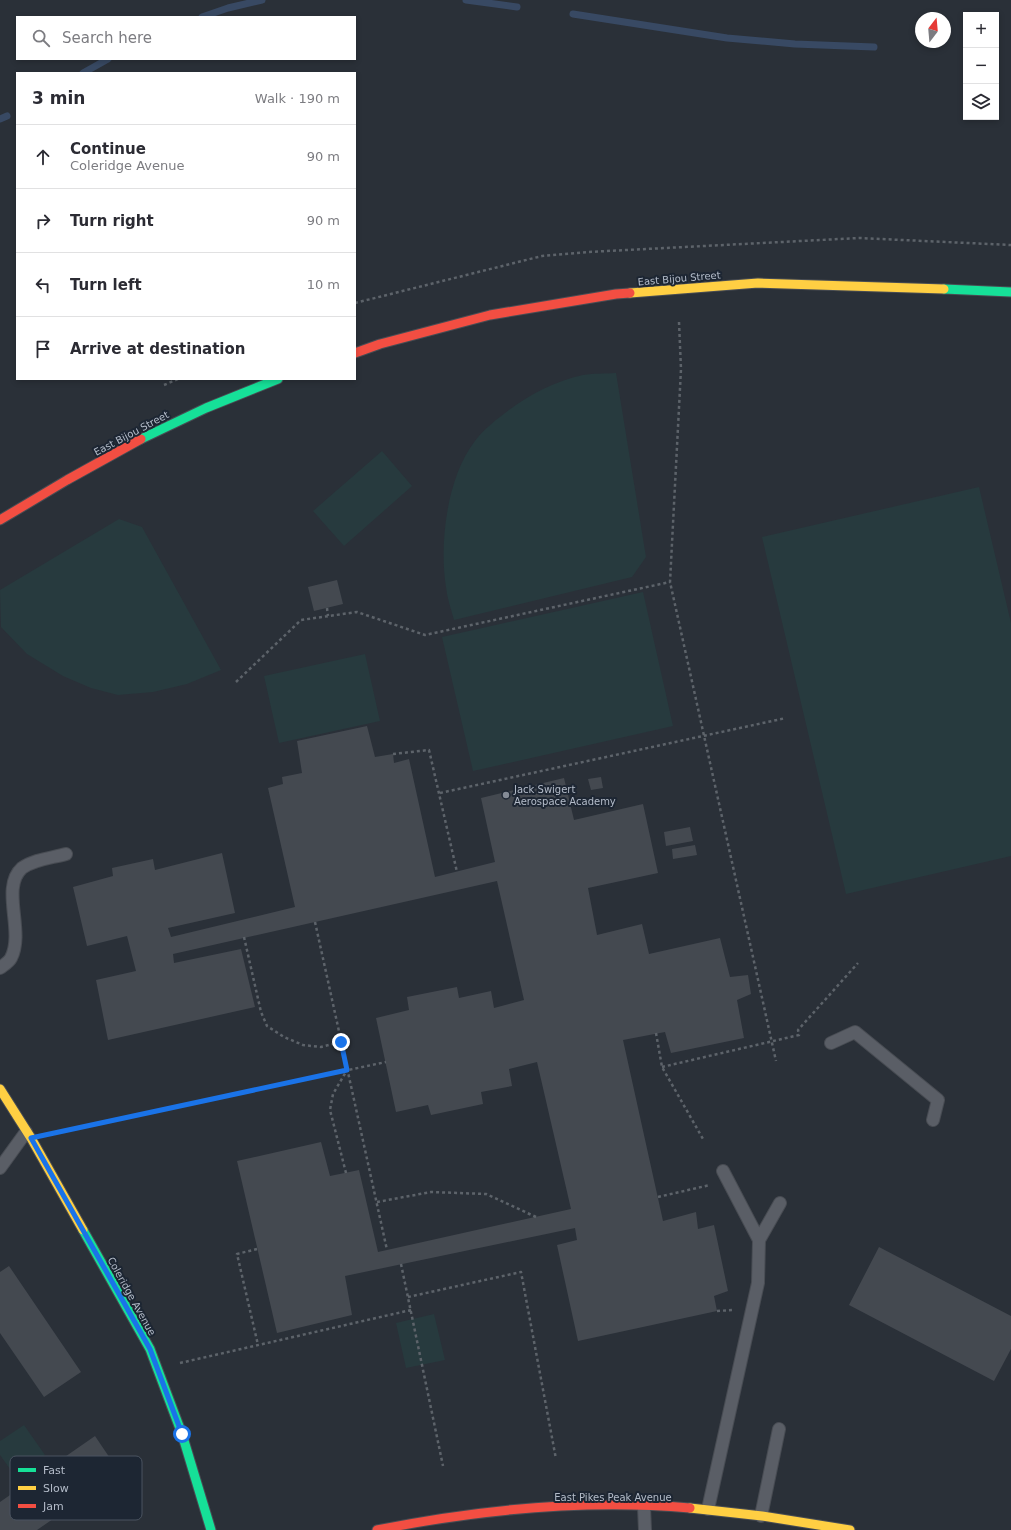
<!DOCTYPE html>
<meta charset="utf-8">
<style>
body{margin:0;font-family:"DejaVu Sans",sans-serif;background:#f7f7f7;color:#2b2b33}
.controls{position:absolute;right:12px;top:12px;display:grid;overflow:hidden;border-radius:0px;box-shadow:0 2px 6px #0003}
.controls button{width:36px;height:36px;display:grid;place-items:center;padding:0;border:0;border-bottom:1px solid #e1e1e2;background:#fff;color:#2b2b33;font:20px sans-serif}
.compass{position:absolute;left:915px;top:12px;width:36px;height:36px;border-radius:50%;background:#fff;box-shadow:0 2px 6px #0003;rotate:16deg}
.stop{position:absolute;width:12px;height:12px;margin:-9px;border:3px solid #1a73e8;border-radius:50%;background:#fff}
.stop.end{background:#1a73e8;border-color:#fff;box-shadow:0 1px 4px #0008}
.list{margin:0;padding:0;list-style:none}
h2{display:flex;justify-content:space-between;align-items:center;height:52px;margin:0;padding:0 16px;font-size:17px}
h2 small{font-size:13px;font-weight:400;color:#7c7c81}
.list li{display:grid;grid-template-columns:26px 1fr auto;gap:12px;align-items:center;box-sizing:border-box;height:64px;padding:0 16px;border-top:1px solid #e1e1e2}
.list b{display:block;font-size:15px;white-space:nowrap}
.list p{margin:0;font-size:13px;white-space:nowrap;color:#7c7c81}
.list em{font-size:13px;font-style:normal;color:#7c7c81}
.icon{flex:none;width:22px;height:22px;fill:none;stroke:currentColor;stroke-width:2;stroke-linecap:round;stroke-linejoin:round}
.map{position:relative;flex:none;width:1011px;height:1530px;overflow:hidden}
.search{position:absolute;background:#fff;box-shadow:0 2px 6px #0003;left:16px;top:16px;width:340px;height:44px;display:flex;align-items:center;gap:10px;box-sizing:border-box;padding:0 14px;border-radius:0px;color:#7c7c81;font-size:15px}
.panel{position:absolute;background:#fff;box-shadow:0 2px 6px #0003;left:16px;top:72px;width:340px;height:308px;border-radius:0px}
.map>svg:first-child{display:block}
.green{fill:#273a3e}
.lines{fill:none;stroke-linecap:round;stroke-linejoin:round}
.stream{stroke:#384963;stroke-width:7}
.building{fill:#444950}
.lane-casing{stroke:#484c53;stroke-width:14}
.fast-casing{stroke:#484c53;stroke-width:11}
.slow-casing{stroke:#484c53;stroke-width:11}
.jam-casing{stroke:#484c53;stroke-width:11}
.path{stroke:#5d636a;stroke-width:2.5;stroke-dasharray:3 3;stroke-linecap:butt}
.lane{stroke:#5a5e66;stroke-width:12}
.fast{stroke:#16e098;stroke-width:9}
.slow{stroke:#ffcf43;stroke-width:9}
.jam{stroke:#f24e42;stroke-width:9}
.route{stroke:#1a73e8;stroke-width:5}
.poi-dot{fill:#848b96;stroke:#1d2633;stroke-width:1.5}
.labels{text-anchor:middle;stroke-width:4;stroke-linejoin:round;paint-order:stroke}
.street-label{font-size:10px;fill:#b4bcc9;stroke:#1d2633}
.poi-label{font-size:10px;fill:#b4bcc9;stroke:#1d2633;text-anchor:start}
.key{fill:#1d2633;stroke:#4a5360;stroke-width:1}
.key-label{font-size:11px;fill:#b4bcc9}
</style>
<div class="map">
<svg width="1011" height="1530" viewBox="0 0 1011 1530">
<rect width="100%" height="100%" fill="#2a3038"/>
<path class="green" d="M 616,373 L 646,557 L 632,577 L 454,620 C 451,609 447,598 446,587 C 439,543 447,477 475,441 C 484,429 497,419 509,410 C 530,394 556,381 583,375 C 593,373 605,374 616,373 Z
M 382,451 L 412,486 L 344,546 L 313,511 Z
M 979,487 L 1011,623 L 1011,856 L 846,894 L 762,537 Z
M 119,519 L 142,527 L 221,670 L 187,684 L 153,692 L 118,695 L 91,688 L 63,676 L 27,654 L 1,627 L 0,590 Z
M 643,592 L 673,726 L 473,771 L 442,637 Z
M 365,654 L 380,721 L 279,743 L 264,676 Z
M 434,1314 L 445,1360 L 406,1368 L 396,1323 Z
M 24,1425 L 45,1455 L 15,1476 L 0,1455 L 0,1441 Z"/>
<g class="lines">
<path class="stream" d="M 466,0 L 517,7
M 573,14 L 727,38 L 795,44 L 874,47
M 202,17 L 228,8 L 262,0
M 83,73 L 108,59
M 0,119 L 7,116"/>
</g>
<path class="building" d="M 337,580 L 343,604 L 314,611 L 308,587 Z
M 367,726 L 375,757 L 393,754 L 394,763 L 409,759 L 435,877 L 495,862 L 481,798 L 564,778 L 574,820 L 643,804 L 658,873 L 588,888 L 597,935 L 642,924 L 649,954 L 720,938 L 730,977 L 748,975 L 751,994 L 737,1000 L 744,1038 L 671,1053 L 665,1032 L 623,1040 L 663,1221 L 696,1212 L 698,1229 L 714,1225 L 728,1291 L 714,1296 L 717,1311 L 578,1341 L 557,1245 L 577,1240 L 575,1228 L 345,1276 L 352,1315 L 277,1333 L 237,1161 L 321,1142 L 330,1176 L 359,1170 L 378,1252 L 571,1209 L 537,1062 L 509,1069 L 512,1086 L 481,1092 L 483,1104 L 431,1115 L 428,1105 L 396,1112 L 376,1018 L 409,1010 L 407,997 L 457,987 L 459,998 L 491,991 L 494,1008 L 524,1000 L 497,881 L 173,954 L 174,963 L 241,949 L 255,1007 L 108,1040 L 96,980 L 136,971 L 127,936 L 87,946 L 73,887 L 113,876 L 112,868 L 153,859 L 155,870 L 222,853 L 235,913 L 168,928 L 171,937 L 295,907 L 268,788 L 283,784 L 282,777 L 302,773 L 297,741 Z
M 601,777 L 603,788 L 591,790 L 588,779 Z
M 690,827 L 693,841 L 666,846 L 664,832 Z
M 695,845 L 697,855 L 673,859 L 672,849 Z
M 879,1247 L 1011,1316 L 1011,1349 L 994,1381 L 849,1305 Z
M 9,1266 L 81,1372 L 44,1397 L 0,1333 L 0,1272 Z
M 95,1436 L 120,1473 L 37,1530 L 0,1530 L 0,1502 Z"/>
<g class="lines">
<defs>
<path id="lane" d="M 0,968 C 4,965 9,962 11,958 C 25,931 0,888 22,868 C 35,859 52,858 66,854
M 831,1043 L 855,1032 L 938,1100 L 933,1120
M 0,1168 L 26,1132
M 723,1171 L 759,1240
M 644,1507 L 645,1530
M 708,1509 L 758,1283 L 759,1240 L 780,1203
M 761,1516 L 779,1429"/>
<path id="fast" d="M 944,289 L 1011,292
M 141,439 L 206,408 L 278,379
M 83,1230 L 150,1349 L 182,1434 L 211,1530"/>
<path id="slow" d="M 630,293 L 758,283 L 944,289
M 0,1089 L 31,1138 L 83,1230
M 690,1508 L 762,1516 L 850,1530"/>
<path id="jam" d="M 355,353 L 380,344 L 490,315 L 616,294 L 630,293
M 0,520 L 67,480 L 141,439
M 377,1530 C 481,1509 584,1499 690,1508"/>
</defs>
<use href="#lane" class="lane-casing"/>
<use href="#fast" class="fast-casing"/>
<use href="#slow" class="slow-casing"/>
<use href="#jam" class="jam-casing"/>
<path class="path" d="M 355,303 L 542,256 L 588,252 L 859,238 L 1011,245
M 679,322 L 681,369 L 670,582 L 776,1061
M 164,385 L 178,379
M 327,608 L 328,616
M 236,682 L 301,620 L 357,612 L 425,635 L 670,582
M 393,754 L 429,750 L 457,872
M 440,793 L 786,718
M 315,922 L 387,1250
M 244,937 L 261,1012 L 267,1026 L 284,1037 L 303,1045 L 321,1047 L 341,1042
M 656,1033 L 662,1067 L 703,1139
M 662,1067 L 799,1035 L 798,1030 L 858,963
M 56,1132 L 386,1062
M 346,1173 L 330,1110 L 333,1094 L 347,1070
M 658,1197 L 710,1185
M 377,1202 L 431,1192 L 486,1194 L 536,1217
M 257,1249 L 237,1254 L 258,1345
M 401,1264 L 443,1466
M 408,1297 L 521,1272 L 556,1459
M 717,1311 L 733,1310
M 180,1363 L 411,1310"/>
<use href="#lane" class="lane"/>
<use href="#fast" class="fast"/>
<use href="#slow" class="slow"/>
<use href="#jam" class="jam"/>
</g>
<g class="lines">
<path class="route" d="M 182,1434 L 150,1349 L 31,1138 L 347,1070 L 341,1042"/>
</g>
<circle class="poi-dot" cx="506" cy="795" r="4"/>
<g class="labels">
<g class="street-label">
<text transform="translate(679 278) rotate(-5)" y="4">East Bijou Street</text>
<text transform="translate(131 433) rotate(-28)" y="4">East Bijou Street</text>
<text transform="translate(132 1296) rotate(61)" y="4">Coleridge Avenue</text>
<text x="613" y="1501">East Pikes Peak Avenue</text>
</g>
<g class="poi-label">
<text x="514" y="793">Jack Swigert<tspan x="514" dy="12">Aerospace Academy</tspan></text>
</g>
</g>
<rect x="10" y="1456" width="132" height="64" rx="6" class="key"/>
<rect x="18" y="1468" width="18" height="4" fill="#16e098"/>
<rect x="18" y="1486" width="18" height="4" fill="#ffcf43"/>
<rect x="18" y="1504" width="18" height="4" fill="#f24e42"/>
<g class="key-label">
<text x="43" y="1474">Fast</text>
<text x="43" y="1492">Slow</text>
<text x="43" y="1510">Jam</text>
</g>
</svg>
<div class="controls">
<button>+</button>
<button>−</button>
<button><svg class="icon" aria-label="layers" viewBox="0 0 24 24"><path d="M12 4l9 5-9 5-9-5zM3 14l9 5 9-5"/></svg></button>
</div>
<svg class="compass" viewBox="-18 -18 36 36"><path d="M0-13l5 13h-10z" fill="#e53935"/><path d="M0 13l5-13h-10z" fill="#7c7c81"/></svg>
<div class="stop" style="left:182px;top:1434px"></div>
<div class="stop end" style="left:341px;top:1042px"></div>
<div class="search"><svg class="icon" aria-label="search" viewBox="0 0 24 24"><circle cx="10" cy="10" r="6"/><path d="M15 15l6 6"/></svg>Search here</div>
<section class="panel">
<h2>3 min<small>Walk · 190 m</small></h2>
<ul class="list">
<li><svg class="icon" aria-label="ahead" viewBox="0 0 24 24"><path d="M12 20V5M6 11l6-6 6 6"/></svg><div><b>Continue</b><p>Coleridge Avenue</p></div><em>90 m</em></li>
<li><svg class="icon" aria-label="right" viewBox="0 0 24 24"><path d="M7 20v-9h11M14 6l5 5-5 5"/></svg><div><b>Turn right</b></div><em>90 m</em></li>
<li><svg class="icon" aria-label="left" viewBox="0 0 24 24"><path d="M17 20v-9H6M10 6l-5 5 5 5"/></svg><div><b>Turn left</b></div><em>10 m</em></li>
<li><svg class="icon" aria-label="arrive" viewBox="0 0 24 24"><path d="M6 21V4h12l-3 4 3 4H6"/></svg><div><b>Arrive at destination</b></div></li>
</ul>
</section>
</div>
